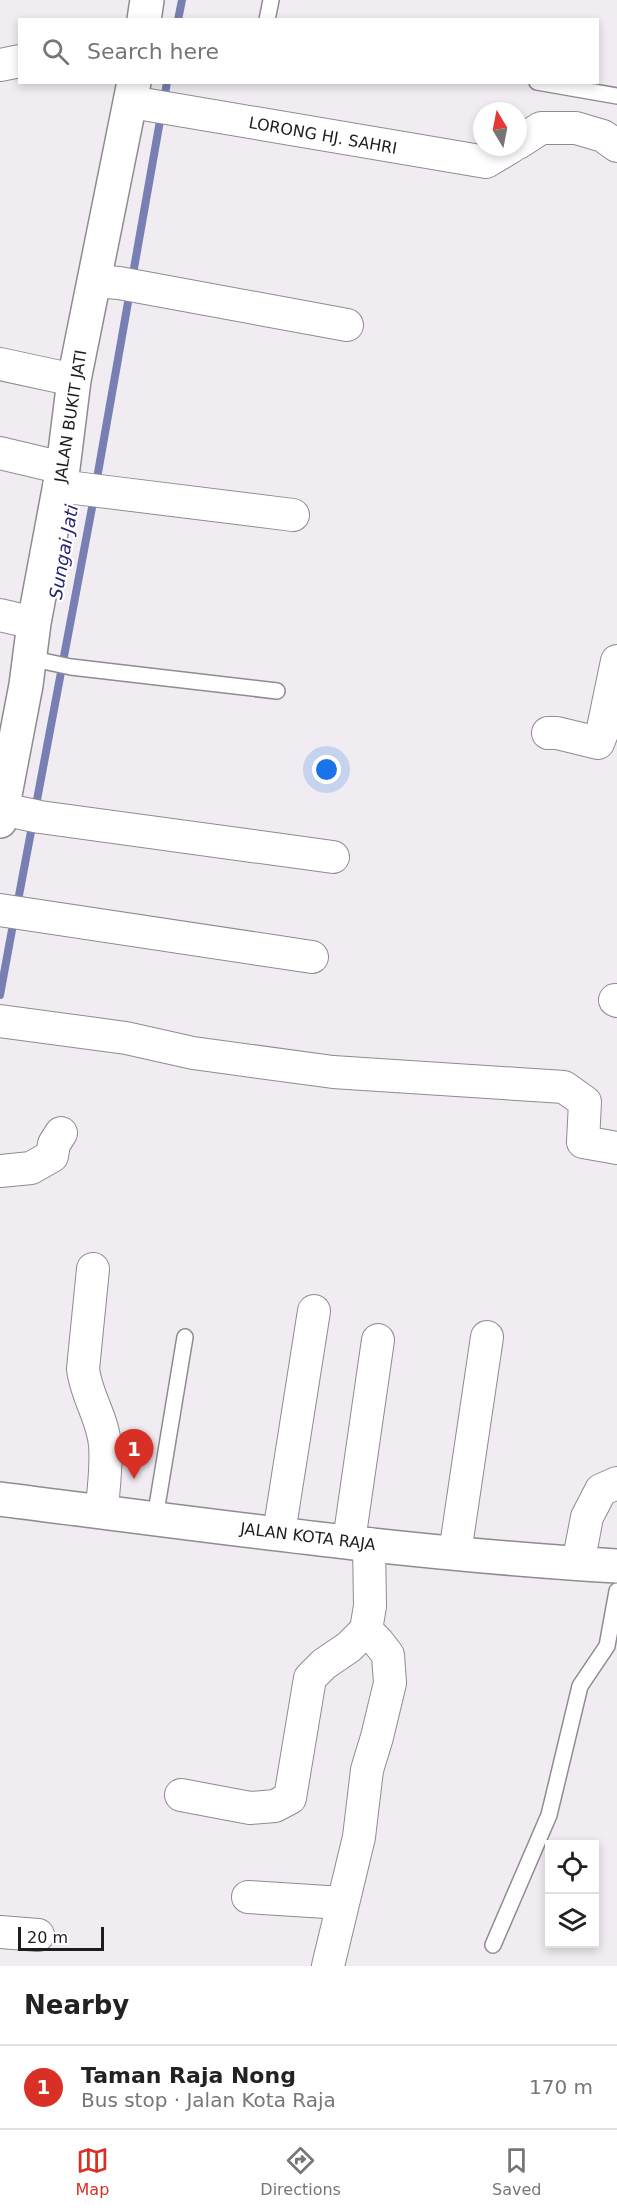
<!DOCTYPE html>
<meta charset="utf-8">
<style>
body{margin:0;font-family:"DejaVu Sans",sans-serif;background:#f6f6f6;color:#222}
.controls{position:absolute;right:18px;bottom:18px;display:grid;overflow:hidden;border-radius:0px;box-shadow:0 3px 9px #0003}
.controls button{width:54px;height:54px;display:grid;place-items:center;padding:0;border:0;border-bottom:2px solid #e0e0e0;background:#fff;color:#222;font:30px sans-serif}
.compass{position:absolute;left:473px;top:102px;width:54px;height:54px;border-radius:50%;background:#fff;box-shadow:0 3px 9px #0003;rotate:350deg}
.scale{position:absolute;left:18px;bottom:15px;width:86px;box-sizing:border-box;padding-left:6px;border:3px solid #1e1c1e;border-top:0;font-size:16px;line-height:21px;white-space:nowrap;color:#1e1c1e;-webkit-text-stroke:4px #fff;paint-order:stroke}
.you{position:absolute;left:327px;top:770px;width:21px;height:21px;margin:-15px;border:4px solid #fff;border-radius:50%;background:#1a73e8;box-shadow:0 0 0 9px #1a73e833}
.badge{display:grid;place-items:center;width:39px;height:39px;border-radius:50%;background:#d93025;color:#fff;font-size:20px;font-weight:700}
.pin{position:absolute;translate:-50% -50px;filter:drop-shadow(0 2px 3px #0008)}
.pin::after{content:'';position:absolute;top:32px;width:21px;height:18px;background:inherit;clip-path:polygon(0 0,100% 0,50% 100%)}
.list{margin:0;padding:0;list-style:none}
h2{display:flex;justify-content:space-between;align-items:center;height:78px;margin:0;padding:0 24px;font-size:26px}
h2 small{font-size:20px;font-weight:400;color:#767676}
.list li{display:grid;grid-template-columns:39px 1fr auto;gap:18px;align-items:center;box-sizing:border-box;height:84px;padding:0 24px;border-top:2px solid #e0e0e0}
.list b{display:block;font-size:22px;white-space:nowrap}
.list p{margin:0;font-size:20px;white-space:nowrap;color:#767676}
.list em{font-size:20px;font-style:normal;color:#767676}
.icon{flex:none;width:33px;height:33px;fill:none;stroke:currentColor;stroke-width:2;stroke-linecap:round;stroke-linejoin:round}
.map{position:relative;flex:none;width:617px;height:1966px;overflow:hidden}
.search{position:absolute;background:#fff;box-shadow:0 3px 9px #0003;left:18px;right:18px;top:18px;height:66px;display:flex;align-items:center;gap:15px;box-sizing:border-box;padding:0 21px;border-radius:0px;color:#767676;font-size:22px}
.sheet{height:162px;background:#fff}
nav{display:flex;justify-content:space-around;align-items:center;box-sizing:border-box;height:84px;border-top:2px solid #e0e0e0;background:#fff;font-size:16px;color:#767676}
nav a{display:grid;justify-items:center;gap:3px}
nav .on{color:#d93025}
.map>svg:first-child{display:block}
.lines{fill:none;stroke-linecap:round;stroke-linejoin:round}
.stream{stroke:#777fb3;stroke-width:8}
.lane-casing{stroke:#8f8b90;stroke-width:18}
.street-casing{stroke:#8f8b90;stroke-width:34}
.secondary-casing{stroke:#8f8b90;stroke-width:36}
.lane{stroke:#fff;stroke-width:15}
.street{stroke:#fff;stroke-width:32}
.secondary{stroke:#fff;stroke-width:33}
.labels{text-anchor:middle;stroke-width:4.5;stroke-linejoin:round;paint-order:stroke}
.street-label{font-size:16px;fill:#1e1c1e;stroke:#fff}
.water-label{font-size:18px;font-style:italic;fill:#232275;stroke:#fff}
</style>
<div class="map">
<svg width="617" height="1966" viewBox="0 0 617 1966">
<rect width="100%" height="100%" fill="#f0ecf2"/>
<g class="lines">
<path class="stream" d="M 178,20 L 182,0
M 165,94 L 167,82
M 96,484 L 161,115
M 17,906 L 94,497
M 0,995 L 14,919"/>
<defs>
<path id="lane" d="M 267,20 L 271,0
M 537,82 L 617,96
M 29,658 L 71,667 L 277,691
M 155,1518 L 185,1337
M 493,1945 L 549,1815 L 580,1686 L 607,1646 L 617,1591"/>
<path id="street" d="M 0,65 L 20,61
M 131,102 L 486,162 L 511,147
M 518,143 L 541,128 L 576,128 L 603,136 L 617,146
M 94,281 L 119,283 L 347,325
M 0,364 L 74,380
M 0,453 L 63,468
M 59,486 L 293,515
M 0,615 L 34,623
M 548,733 L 557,733 L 598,743 L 602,733 L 617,661
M 2,809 L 40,817 L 333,857
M 0,910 L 312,957
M 615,1000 L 617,1001
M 0,1021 L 126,1038 L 193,1053 L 333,1072 L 564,1087 L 585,1102 L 583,1142 L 617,1148
M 0,1171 L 31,1168 L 52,1156 L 54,1144 L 61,1133
M 93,1269 L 83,1369 C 86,1396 103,1418 105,1445 C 107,1467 103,1490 102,1511
M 279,1533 L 314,1311
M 349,1541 L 378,1340
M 455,1553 L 487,1337
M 578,1564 L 587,1517 L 601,1490 L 617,1483
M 181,1795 L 250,1808 L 275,1806 L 290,1798 L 310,1678 L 324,1664 L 349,1647 L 366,1630 L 370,1606 L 369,1544
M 248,1897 L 342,1903
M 0,1932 L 38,1935
M 328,1966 L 359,1837 L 367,1770 L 377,1737 L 390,1683 L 388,1655 L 378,1642 L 366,1630"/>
<path id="secondary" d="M 144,20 L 147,0
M 0,821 L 26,685 L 34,623 L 63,468 L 74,380 L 134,82
M 0,1499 C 205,1525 411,1554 617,1566"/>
</defs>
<use href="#lane" class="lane-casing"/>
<use href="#street" class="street-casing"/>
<use href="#secondary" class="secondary-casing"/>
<use href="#lane" class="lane"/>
<use href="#street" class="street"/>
<use href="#secondary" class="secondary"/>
</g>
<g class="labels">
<g class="street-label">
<text transform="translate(323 135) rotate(10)" y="6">LORONG HJ. SAHRI</text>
<text transform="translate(70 416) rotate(-81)" y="6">JALAN BUKIT JATI</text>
<text transform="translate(308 1536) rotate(7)" y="6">JALAN KOTA RAJA</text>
</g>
<g class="water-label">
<text transform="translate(64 552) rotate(-80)" y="6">Sungai Jati</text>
</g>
</g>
</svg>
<div class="controls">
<button><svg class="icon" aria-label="locate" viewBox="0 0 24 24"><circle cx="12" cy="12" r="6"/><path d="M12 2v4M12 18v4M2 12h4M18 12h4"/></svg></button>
<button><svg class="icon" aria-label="layers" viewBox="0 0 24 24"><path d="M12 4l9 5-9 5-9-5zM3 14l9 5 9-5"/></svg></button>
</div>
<svg class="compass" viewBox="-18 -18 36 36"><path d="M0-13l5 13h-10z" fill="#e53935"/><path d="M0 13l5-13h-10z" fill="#767676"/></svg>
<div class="scale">20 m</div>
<div class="you"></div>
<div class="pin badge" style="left:134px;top:1479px">1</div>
<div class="search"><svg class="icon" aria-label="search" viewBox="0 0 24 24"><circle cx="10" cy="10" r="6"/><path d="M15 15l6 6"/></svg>Search here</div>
</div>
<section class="sheet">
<h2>Nearby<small></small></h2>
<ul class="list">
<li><span class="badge">1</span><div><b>Taman Raja Nong</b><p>Bus stop · Jalan Kota Raja</p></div><em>170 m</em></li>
</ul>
</section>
<nav>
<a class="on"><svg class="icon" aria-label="map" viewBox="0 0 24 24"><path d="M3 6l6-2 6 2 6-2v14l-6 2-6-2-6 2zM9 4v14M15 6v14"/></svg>Map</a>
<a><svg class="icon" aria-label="directions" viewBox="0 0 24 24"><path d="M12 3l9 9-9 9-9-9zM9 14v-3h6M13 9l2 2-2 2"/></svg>Directions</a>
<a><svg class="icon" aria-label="saved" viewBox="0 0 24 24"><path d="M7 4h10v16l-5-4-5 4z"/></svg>Saved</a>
</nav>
